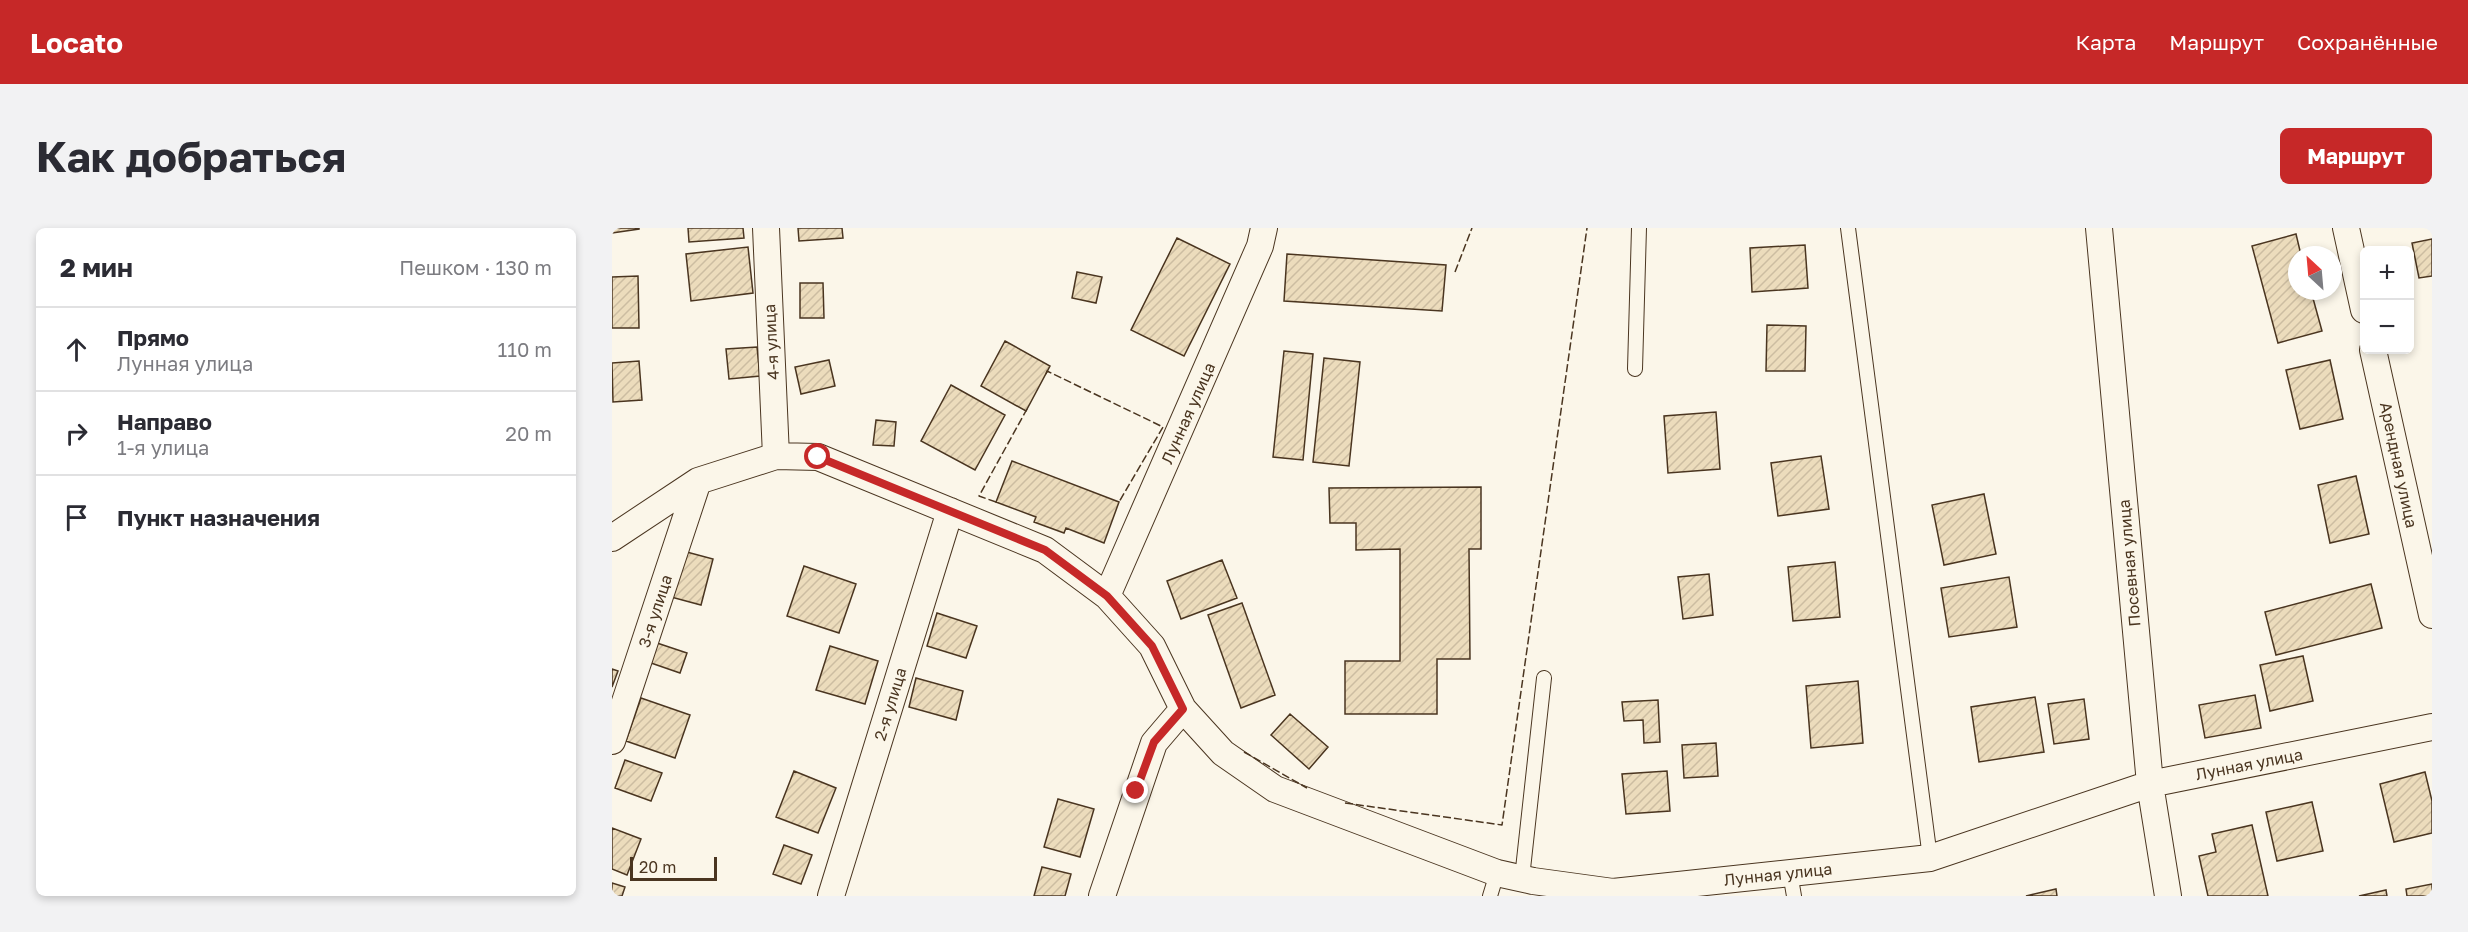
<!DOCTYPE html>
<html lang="ru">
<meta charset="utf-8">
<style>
body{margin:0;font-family:"Golos Text",sans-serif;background:#f2f2f3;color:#2b2b33}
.controls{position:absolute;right:18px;top:18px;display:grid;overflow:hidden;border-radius:9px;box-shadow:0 3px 9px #0003}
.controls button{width:54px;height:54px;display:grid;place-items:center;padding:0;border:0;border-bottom:2px solid #e1e1e2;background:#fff;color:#2b2b33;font:30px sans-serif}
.compass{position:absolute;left:1676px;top:18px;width:54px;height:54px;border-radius:50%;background:#fff;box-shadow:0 3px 9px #0003;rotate:334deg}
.scale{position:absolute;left:18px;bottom:15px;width:87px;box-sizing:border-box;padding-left:6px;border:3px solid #4a3520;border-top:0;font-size:16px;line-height:21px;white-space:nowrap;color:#4a3520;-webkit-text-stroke:4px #fbf6e9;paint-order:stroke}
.stop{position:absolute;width:18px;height:18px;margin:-14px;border:4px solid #c62828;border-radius:50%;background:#fff}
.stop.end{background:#c62828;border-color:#fff;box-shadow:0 2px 6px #0008}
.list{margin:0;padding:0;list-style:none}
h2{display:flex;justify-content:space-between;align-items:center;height:78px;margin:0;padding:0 24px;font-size:26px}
h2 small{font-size:20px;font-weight:400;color:#7c7c81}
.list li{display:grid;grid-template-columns:39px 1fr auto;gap:18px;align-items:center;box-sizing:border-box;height:84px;padding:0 24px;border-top:2px solid #e1e1e2}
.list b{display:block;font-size:22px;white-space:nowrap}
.list p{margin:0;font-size:20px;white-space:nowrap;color:#7c7c81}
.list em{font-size:20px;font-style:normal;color:#7c7c81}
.icon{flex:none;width:33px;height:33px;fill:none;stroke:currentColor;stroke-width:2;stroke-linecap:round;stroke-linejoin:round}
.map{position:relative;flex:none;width:1820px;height:668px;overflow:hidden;border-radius:9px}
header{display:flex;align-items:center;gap:36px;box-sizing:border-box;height:84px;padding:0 30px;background:#c62828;color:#fff}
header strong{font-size:28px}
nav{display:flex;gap:33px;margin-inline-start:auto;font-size:21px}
.intro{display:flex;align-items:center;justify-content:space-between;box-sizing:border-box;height:144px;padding:0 36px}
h1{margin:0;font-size:42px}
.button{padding:15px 27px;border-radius:9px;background:#c62828;color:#fff;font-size:21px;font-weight:700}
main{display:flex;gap:36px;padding:0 36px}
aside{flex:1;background:#fff;border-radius:9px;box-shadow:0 3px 9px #0003}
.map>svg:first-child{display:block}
.building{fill:url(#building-hatch);stroke:#4a3520;stroke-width:1.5}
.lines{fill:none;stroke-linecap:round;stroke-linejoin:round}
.service-casing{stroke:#4a3520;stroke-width:16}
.minor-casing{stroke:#4a3520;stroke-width:28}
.service{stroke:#fbf6e9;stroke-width:14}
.minor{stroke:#fbf6e9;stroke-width:26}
.fence{stroke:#4a3520;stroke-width:1.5;stroke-dasharray:8 3;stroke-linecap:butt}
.route{stroke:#c62828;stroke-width:8}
.labels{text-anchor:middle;stroke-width:4.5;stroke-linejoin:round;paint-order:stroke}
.street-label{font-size:16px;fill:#4a3520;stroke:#fbf6e9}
</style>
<header>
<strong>Locato</strong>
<nav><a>Карта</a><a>Маршрут</a><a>Сохранённые</a></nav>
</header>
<div class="intro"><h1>Как добраться</h1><a class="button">Маршрут</a></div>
<main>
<aside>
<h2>2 мин<small>Пешком · 130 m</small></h2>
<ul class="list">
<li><svg class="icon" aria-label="ahead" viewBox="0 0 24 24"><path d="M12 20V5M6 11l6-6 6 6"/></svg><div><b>Прямо</b><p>Лунная улица</p></div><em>110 m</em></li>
<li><svg class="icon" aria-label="right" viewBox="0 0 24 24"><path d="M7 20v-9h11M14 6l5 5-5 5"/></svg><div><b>Направо</b><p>1-я улица</p></div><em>20 m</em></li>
<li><svg class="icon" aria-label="arrive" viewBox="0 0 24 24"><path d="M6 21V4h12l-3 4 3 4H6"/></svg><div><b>Пункт назначения</b></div></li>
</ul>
</aside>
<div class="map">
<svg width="1820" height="668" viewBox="0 0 1820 668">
<defs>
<pattern id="building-hatch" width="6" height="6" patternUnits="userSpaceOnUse" patternTransform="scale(1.5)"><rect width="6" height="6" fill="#ecdcbc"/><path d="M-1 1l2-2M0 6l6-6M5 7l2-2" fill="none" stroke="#ccbda1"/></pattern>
</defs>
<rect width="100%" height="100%" fill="#fbf6e9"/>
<path class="building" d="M 0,0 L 27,0 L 27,1 L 0,5 Z
M 76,0 L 131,0 L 132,10 L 77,14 Z
M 186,0 L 230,0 L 231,10 L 187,13 Z
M 1684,6 L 1689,27 L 1685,27 L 1685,63 L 1699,63 L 1710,103 L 1666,115 L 1640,18 Z
M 565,10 L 618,36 L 572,128 L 519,102 Z
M 1820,11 L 1820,48 L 1807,50 L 1800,15 Z
M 1193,17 L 1196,60 L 1140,64 L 1138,20 Z
M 136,19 L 141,65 L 79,73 L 74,26 Z
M 675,26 L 834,37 L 830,83 L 672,73 Z
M 465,44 L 490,49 L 484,75 L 460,70 Z
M 26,48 L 27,100 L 0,100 L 0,49 Z
M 188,55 L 211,55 L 212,90 L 188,90 Z
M 1155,97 L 1194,98 L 1193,143 L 1154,143 Z
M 393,113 L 438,138 L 414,183 L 369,158 Z
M 145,119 L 148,148 L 117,151 L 114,121 Z
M 672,123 L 701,126 L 691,232 L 661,229 Z
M 712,130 L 748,134 L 737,238 L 701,234 Z
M 217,132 L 223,158 L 189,166 L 183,139 Z
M 1718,132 L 1731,191 L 1688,201 L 1674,142 Z
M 27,133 L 30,172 L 1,174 L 0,135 Z
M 339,157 L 393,187 L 363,242 L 309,213 Z
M 1104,184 L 1108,241 L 1056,245 L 1052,188 Z
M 264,192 L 284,194 L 282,218 L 261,217 Z
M 1209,228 L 1217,281 L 1166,288 L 1159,235 Z
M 400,233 L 507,274 L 492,315 L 454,300 L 452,305 L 422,294 L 424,289 L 384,274 Z
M 1744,248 L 1757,306 L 1718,315 L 1706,257 Z
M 869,259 L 869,321 L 857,321 L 858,431 L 825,431 L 825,486 L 733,486 L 733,433 L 788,433 L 788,321 L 744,322 L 744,295 L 718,295 L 717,260 Z
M 1372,266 L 1384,326 L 1332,337 L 1320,277 Z
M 71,323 L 101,331 L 89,377 L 59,369 Z
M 610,332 L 625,370 L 569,391 L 555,353 Z
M 1223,334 L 1228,389 L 1181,393 L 1176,339 Z
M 192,338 L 244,356 L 227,405 L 175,388 Z
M 1097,346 L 1101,387 L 1071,391 L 1066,349 Z
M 1397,349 L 1405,399 L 1337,409 L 1329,360 Z
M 1759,356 L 1770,400 L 1664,427 L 1653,384 Z
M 630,375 L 663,467 L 629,480 L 596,387 Z
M 325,385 L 365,398 L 354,430 L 315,418 Z
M 45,415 L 75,425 L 68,445 L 39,435 Z
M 218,418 L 266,433 L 253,476 L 204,462 Z
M 1691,428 L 1701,473 L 1658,483 L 1648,437 Z
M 0,441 L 6,443 L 0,459 Z
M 304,450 L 351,463 L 344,492 L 297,479 Z
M 1246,453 L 1251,515 L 1199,520 L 1194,458 Z
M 1643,467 L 1649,500 L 1593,510 L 1587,477 Z
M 1423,469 L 1432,524 L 1367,534 L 1359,479 Z
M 29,470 L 78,487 L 63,530 L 14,513 Z
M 1472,471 L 1477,511 L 1442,516 L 1436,476 Z
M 1046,472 L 1048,514 L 1032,515 L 1031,492 L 1012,493 L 1010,474 Z
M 678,486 L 716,519 L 697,541 L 659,507 Z
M 1104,515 L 1106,548 L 1072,550 L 1070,517 Z
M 13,532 L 50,545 L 39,573 L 3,560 Z
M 182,543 L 224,560 L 206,605 L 164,589 Z
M 1055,543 L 1058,583 L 1014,586 L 1010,546 Z
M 1813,544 L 1820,573 L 1820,605 L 1782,614 L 1768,556 Z
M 446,571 L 482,581 L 468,629 L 432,619 Z
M 1700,574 L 1711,623 L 1665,633 L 1654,584 Z
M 1640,597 L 1656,668 L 1596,668 L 1587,628 L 1604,624 L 1600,606 Z
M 0,600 L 29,611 L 15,647 L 0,641 Z
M 172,617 L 200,627 L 189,656 L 161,646 Z
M 430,639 L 459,646 L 453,668 L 422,668 Z
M 0,655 L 13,659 L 10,668 L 0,668 Z
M 1820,656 L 1820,668 L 1795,668 L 1794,661 Z
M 1444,661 L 1445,668 L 1414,668 Z
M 1774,662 L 1775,668 L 1747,668 Z"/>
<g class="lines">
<defs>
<path id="service" d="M 1236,0 L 1318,630
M 1023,141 L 1027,0
M 1178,645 L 1182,668
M 910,650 L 932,450
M 878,668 L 885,645"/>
<path id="minor" d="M 154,0 L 164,228
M 1487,0 L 1538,556 L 1556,668
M 1734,0 L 1752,82
M 1761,122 L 1820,387
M 0,310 L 86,253 L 164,228 L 206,229 L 433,322 L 495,368 L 540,418 L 571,481 L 611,525 L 663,561 L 885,645 L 921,653 L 1001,664 L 1318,630 L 1538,556 L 1820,499
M 495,368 L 648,18 L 652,0
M 0,513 L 86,253
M 219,668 L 338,283
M 490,668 L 542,515 L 571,481"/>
</defs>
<use href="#service" class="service-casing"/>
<use href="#minor" class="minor-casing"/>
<use href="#service" class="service"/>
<use href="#minor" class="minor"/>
<path class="fence" d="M 843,44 L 860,0
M 434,146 L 435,143 L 551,199 L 507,274
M 384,274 L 367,268 L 415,181
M 632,524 L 695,560
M 733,575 L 890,597 L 975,0"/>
</g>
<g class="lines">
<path class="route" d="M 206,229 L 433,322 L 495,368 L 540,418 L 571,481 L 542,514 L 524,563"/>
</g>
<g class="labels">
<g class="street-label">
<text transform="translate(159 114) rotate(-93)" y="6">4-я улица</text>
<text transform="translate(576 185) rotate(-66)" y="6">Лунная улица</text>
<text transform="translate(1787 237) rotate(78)" y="6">Арендная улица</text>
<text transform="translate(1517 335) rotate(-95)" y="6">Посевная улица</text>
<text transform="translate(43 383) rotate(-72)" y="6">3-я улица</text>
<text transform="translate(278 476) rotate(-73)" y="6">2-я улица</text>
<text transform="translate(1637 536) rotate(-11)" y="6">Лунная улица</text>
<text transform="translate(1166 646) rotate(-6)" y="6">Лунная улица</text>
</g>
</g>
</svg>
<div class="controls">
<button>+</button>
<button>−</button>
</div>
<svg class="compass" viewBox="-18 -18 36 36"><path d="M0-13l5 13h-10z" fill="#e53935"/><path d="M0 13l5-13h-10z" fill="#7c7c81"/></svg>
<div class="scale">20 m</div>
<div class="stop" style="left:206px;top:229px"></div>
<div class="stop end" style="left:524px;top:563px"></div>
</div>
</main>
